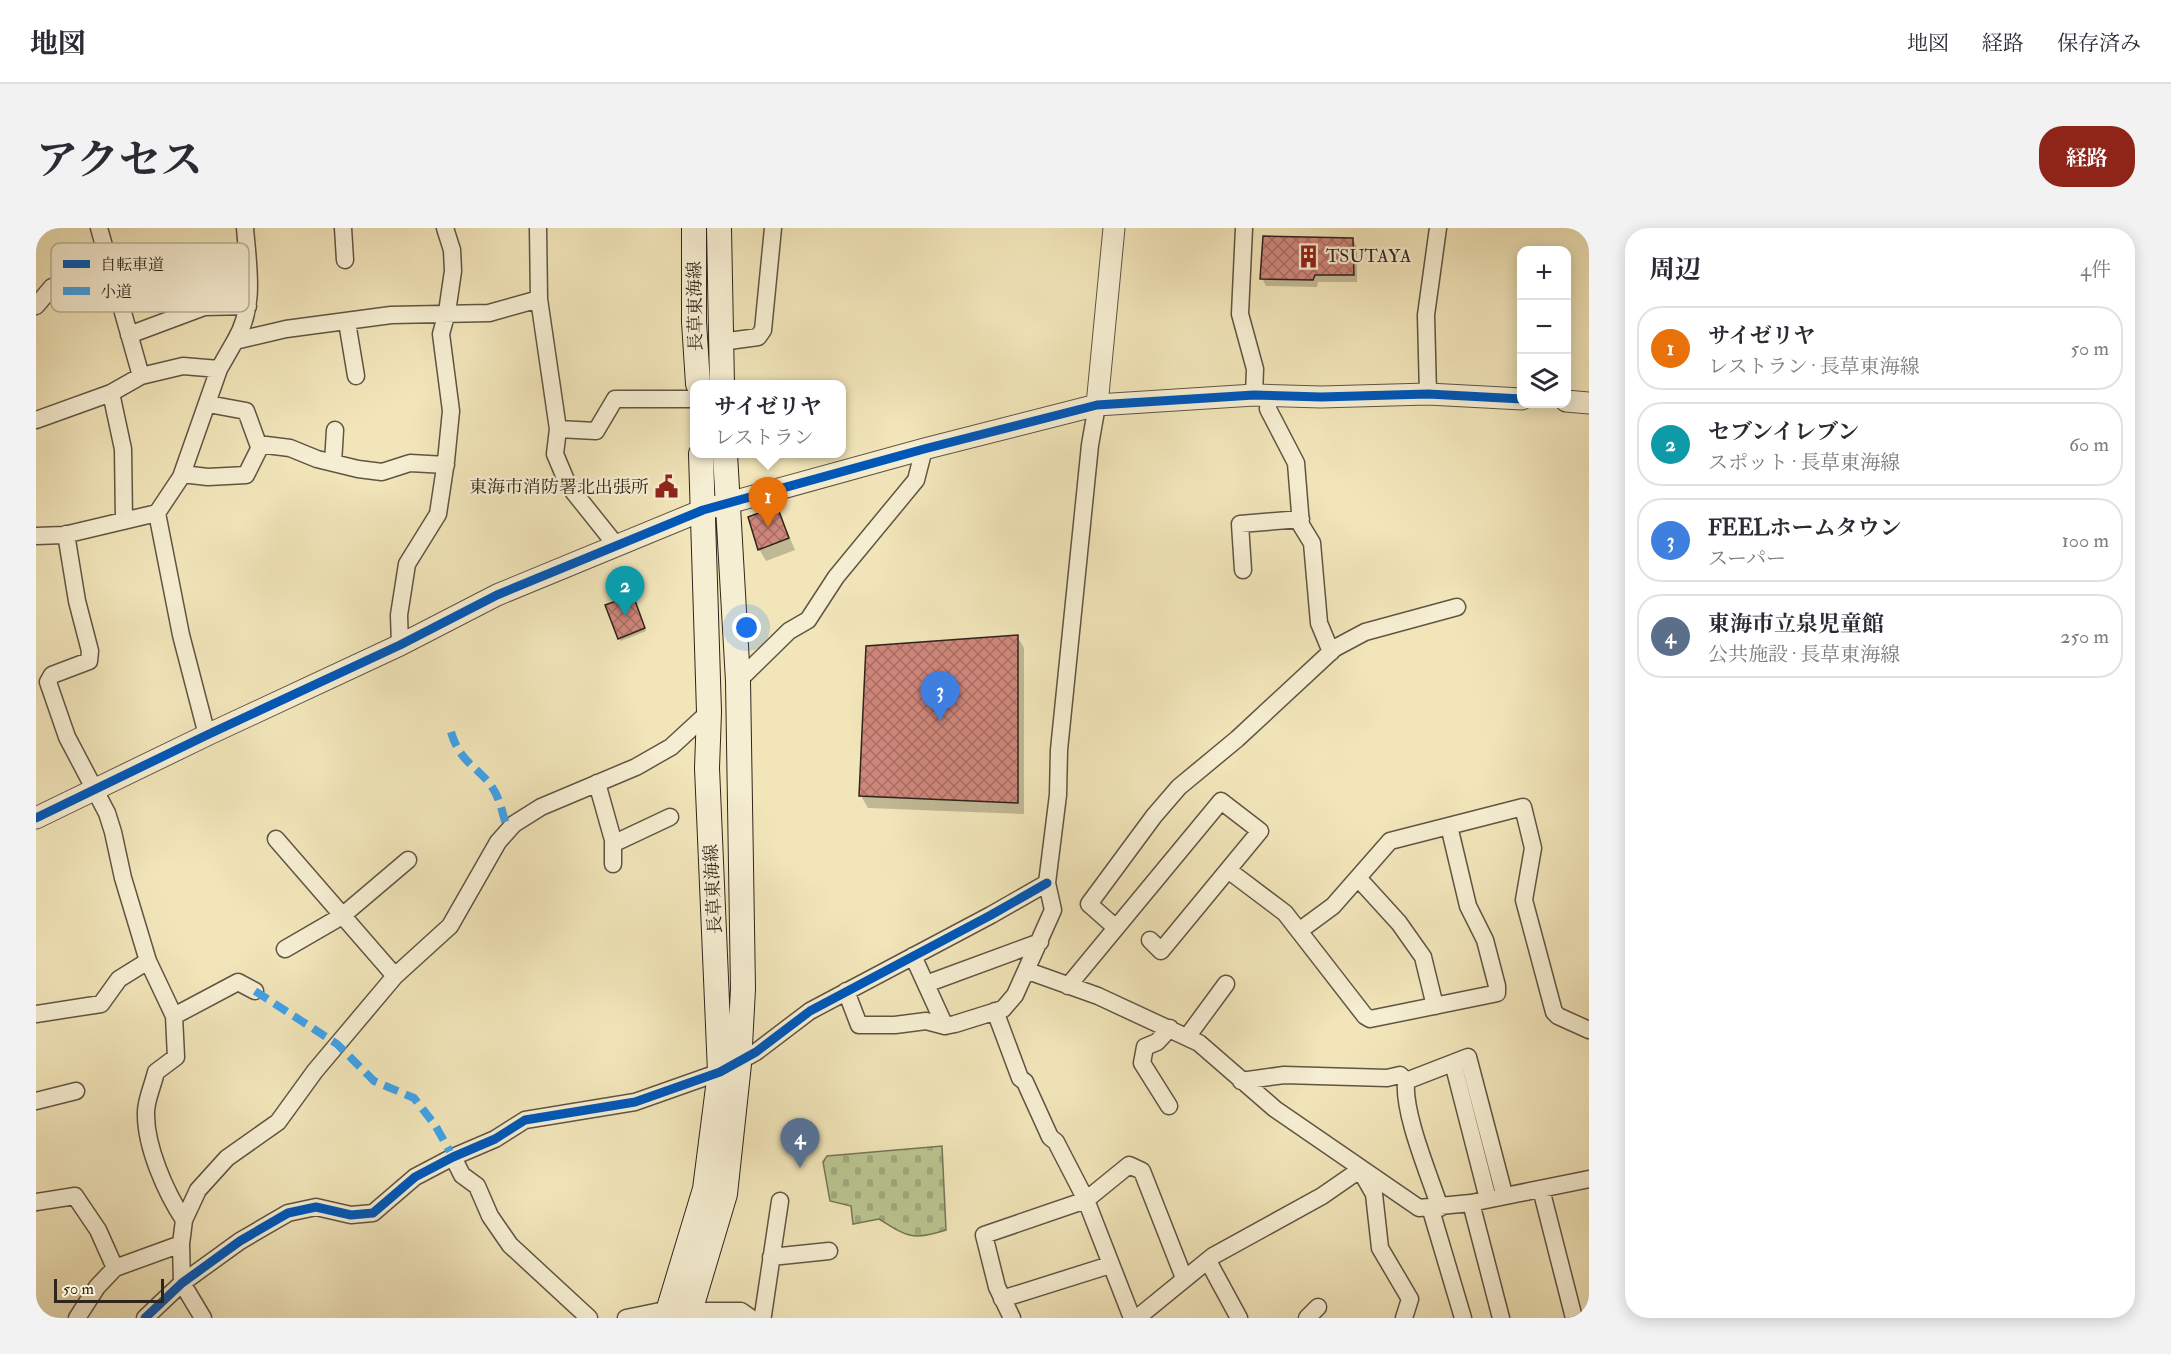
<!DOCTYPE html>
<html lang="ja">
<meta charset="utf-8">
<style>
body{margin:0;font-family:"IM FELL Double Pica","Noto Serif JP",serif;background:#f2f2f3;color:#2b2b33}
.controls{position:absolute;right:18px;top:18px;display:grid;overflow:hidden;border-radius:12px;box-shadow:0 3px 15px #0003}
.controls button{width:54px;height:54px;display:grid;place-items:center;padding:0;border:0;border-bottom:2px solid #e1e1e2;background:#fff;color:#2b2b33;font:30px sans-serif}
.scale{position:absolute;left:18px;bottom:15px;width:110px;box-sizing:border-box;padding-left:6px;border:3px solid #2f251c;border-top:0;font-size:16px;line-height:21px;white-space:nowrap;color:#2f251c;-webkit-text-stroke:4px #f6eed2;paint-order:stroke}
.you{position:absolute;left:711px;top:400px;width:21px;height:21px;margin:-15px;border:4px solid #fff;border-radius:50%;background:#1a73e8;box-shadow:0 0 0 9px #1a73e833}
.badge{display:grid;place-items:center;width:39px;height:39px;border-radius:50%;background:#8f2418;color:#fff;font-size:20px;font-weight:700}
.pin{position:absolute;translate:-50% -50px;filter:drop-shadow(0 2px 3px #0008)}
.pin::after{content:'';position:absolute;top:32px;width:21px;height:18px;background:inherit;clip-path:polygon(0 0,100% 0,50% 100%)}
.popup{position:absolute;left:654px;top:152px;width:156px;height:78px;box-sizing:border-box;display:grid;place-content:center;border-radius:12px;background:#fff;filter:drop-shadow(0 2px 4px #0005);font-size:20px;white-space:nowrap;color:#7c7c81}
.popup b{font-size:22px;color:#2b2b33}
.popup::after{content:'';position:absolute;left:50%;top:100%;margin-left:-12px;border:12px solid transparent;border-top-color:#fff}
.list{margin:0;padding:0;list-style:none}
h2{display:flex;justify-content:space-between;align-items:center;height:78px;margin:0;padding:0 24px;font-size:26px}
h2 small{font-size:20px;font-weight:400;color:#7c7c81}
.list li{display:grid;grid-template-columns:39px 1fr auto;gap:18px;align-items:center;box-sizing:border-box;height:84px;margin:0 12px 12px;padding:0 12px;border:2px solid #e1e1e2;border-radius:24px}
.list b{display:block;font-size:22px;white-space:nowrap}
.list p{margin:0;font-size:20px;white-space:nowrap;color:#7c7c81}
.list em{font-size:20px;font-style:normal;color:#7c7c81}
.icon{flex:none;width:33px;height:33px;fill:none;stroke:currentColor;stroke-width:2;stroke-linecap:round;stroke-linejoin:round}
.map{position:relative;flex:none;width:1553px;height:1090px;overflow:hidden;border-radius:24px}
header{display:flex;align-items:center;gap:36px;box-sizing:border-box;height:84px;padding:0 30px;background:#fff;border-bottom:2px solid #e1e1e2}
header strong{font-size:28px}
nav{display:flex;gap:33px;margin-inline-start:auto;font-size:21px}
.intro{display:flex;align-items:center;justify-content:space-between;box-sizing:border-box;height:144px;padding:0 36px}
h1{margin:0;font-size:42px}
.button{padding:15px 27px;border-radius:24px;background:#8f2418;color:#fff;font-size:21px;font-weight:700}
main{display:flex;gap:36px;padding:0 36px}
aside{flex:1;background:#fff;border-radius:24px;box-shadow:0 3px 15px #0003}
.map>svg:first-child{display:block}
.cemetery{fill:url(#cemetery-stones);stroke:#747556;stroke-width:1.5}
.shadow{fill:#0003}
.building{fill:url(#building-cross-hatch);stroke:#2f251c;stroke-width:1.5}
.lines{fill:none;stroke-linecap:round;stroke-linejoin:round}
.minor-casing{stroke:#605543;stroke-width:19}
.tertiary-casing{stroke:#605543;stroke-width:23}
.secondary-casing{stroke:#2f251c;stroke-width:26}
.minor{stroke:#f6eed2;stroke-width:16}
.tertiary{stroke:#f6eed2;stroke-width:21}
.secondary{stroke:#f6eed2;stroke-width:24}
.quiet{stroke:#3ea2ea;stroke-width:8;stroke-dasharray:15 8;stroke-linecap:butt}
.cycleway-casing{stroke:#f6eed2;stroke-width:13}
.cycleway{stroke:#0057b8;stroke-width:9}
.labels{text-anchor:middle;stroke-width:4.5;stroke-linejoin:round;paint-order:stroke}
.poi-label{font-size:18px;fill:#2f251c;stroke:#f6eed2;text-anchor:start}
.street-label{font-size:18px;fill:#2f251c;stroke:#f6eed2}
.key{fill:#f6eed2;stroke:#bab29b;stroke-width:1.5}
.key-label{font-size:16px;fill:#2f251c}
</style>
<header>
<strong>地図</strong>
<nav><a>地図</a><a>経路</a><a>保存済み</a></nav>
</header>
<div class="intro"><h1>アクセス</h1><a class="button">経路</a></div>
<main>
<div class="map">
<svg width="1553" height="1090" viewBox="0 0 1553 1090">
<defs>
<pattern id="cemetery-stones" width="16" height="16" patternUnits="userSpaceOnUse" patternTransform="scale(1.5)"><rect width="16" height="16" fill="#b9c590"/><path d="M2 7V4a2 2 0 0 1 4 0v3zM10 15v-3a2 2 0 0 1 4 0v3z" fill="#9fa97c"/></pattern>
<pattern id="building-cross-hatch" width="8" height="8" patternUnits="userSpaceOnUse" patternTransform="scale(1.5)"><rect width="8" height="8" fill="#cf877b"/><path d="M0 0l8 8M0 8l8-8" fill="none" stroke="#a86e64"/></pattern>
</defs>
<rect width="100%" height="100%" fill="#f1e5b9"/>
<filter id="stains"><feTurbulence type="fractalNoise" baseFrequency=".00333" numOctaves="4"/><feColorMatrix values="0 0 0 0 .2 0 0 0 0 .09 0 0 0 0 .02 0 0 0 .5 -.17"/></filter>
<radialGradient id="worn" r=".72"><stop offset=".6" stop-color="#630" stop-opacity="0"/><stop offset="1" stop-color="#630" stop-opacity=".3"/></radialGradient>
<path class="cemetery" d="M 906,918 L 910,1002 C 876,1013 872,1009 843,991 L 817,996 L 815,978 L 794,973 L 787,934 L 791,928 Z"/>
<path class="shadow" d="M 1317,12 L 1321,19 L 1321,54 L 1282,54 L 1281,59 L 1230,58 L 1226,50 Z
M 741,280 L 759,322 L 730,333 L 723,321 Z
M 598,372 L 610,403 L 585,413 L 583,410 Z
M 981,408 L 988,420 L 988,586 L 832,580 L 825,568 Z"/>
<path class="building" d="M 1227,8 L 1317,10 L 1318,47 L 1279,47 L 1277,52 L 1224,51 Z
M 741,278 L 753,310 L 722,322 L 712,289 Z
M 597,367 L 609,400 L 582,411 L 569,377 Z
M 982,407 L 982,575 L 823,568 L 830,418 Z"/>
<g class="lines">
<defs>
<path id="minor" d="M 63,0 L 105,148
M 307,0 L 309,32
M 502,0 L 503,71 L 522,201 L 519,226 L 532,257 L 580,317
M 1208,0 L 1204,86 L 1219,141 L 1218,167
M 0,78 L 16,59 L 76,44
M 311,94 L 320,148
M 93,107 L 168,79 L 212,78
M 199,113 C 220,78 212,39 209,0
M 685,114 L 722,109 L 727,102 L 737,0
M 75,165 L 87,221 L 88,293
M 1392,166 L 1390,87 L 1402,0
M 1233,167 L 1232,181 L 1260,235 L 1265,297 L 1276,315 L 1283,395 L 1295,424
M 172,176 L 210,183 L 222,216 L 254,220 L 281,231 L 322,241 L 346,244 L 374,235 L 410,237
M 0,192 L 75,165 L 105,148 L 147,138 L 183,141
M 522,201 L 560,203 L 579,171 L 658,171
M 297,235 L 299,202
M 146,246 L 172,249 L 210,247 L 225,217
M 30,306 L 41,373 L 54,423 L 53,433 L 16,447 L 12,454 L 31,509 L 71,585 L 77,604 L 87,650 L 112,733 L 138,788 L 140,829 L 120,844 C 117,857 110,872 110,884 C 109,918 130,965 148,992
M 0,308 L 28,307 L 121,285
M 1207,342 L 1204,296 L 1265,291
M 364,417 L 363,387 L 371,336 L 402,286 L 410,233 L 415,183 L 405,106 L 411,84 L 417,43 L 416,22 L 409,0
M 702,453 L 753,403 L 772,392 L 800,349 L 880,252 L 888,221
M 171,507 L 145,407 L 121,285 L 145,249 L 183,141 L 199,113 L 250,101 L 355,87 L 453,85 L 503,71
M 561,555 L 577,612 L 577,636
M 240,611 L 359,748
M 577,612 L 583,613 L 634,589
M 1192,642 L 1249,685 L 1329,788 L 1334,791 L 1457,766 L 1461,765 L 1461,758 L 1449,712 L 1432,678 L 1413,598
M 1322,650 L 1363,695 L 1387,729 L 1399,778
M 1079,699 L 1053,676 L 1118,588 L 1143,559 L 1201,511 L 1299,420 L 1329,404 L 1421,379
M 1263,703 L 1297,678 L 1354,613 L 1487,579 L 1497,620 L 1488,672 L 1518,784 L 1522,788 L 1553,802
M 249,721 L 306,688 L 372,632
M 877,728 L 909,798
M 992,743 L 1062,768 L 1163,815 L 1239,881 L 1383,980 L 1435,975 L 1553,951
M 890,756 L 1004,714
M 1032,758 L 1185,573 L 1224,603 L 1125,723 L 1114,712
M 810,763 L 823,797 L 859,797 L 890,793 L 909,798 L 919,796 L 967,781 L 979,767 L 1017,682 L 1011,655 L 1022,567 L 1023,522 L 1054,217 L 1061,177
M 959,783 L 984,850 L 989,854 L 1014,909 L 1020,914 L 1050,972 L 1096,1090
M 0,786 L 65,776 L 83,751 L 112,733
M 138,788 L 202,754 L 219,763
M 1151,809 L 1190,756
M 1417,835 L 1452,971
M 1205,853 L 1248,847 L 1351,850 L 1364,847 L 1370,853
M 1370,853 L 1432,829 L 1468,966
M 1370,853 C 1367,886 1393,946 1404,980
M 0,873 L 40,863
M 1133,878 L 1106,835 L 1109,819 L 1121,814 L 1134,800
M 417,929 L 426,947 L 441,958 L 454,988 L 474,1017 L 553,1090
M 1326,945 L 1338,966 L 1344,1020 L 1374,1071 L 1368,1090
M 1505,961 L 1538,1090
M 0,974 L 39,968 L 62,1002 L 79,1040 L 145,1016
M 1435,975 L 1465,1090
M 1394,979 L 1427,1090
M 735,1029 L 793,1023
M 1172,1033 L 1203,1090
M 966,1071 L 1074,1037
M 655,1083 L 705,1083 L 715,1090
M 727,1087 L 744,973
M 41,1090 L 61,1059 L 79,1040
M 109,1090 L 146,1055 L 204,1013 L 252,985 L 280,979 L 315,987 L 337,985 L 379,949 L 417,929 L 459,911 L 489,892 L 599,874 L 684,844 L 720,824 L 774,783 L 955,687 L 1011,655
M 167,1090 L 146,1055 L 145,1016 L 148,992 L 162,962 L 191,930 L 242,894 L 279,843 L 359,748 L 414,698 L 462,614 L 478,596 L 505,579 L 600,539 L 635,519 L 673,484
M 590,1090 L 634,1081
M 976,1090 L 961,1059 L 948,1007 L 1050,972 L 1093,937 L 1106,943 L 1148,1050
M 1101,1090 L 1177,1028 L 1286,968 L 1325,941
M 1271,1090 L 1282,1079"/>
<path id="tertiary" d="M 1530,173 L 1553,175
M 1061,177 L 1078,0
M 0,590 L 171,507 L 364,417 L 461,367 L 667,282 L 888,221 L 1061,177 L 1218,167 L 1285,169 L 1392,166 L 1486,171"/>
<path id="secondary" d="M 658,0 L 658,94 L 662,156
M 683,0 L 686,156
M 630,1090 L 669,961 L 684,844 L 671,540 L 673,484 L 665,226
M 652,1090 L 689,966 L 703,836 L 707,761 L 702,453 L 689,226"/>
</defs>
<use href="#minor" class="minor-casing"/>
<use href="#tertiary" class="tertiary-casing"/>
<use href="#secondary" class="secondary-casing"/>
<use href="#minor" class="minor"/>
<use href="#tertiary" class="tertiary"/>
<use href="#secondary" class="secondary"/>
<path class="quiet" d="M 415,504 C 425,538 445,539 459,564 C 465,575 467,588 471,600
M 219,763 L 301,816 L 338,853 L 378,870 L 399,897 L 417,929"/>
<defs>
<path id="cycleway" d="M 0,590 L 171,507 L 364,417 L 461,367 L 667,282 L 888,221 L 1061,177 L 1218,167 L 1285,169 L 1392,166 L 1486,171
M 109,1090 L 146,1055 L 204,1013 L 252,985 L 280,979 L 315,987 L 337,985 L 379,949 L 417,929 L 459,911 L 489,892 L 599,874 L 684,844 L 720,824 L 774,783 L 955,687 L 1011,655"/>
</defs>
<use href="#cycleway" class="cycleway-casing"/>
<use href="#cycleway" class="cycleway"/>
</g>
<defs>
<symbol id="building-bare" viewBox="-9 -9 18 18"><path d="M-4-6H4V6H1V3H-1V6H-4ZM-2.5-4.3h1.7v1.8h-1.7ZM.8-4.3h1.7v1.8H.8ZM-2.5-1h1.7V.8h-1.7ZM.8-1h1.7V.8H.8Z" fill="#8f2418" stroke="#f6eed2" stroke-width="2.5" paint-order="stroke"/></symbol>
<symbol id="civic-bare" viewBox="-9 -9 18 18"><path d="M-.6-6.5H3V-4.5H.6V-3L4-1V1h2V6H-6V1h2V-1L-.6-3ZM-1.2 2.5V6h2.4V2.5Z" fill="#8f2418" stroke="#f6eed2" stroke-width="2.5" paint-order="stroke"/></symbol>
</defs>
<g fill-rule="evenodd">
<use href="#building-bare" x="1256" y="12" width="33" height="33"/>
<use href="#civic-bare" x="614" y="242" width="33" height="33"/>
</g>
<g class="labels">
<g class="poi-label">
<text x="1290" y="34">TSUTAYA</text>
<text x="613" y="265" text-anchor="end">東海市消防署北出張所</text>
</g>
<g class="street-label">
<text transform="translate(659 78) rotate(-91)" y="6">長草東海線</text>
<text transform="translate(677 661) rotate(-93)" y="6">長草東海線</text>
</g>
</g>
<rect x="15" y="15" width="198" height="69" rx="9" class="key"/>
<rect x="27" y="32" width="27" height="8" fill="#0057b8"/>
<rect x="27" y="59" width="27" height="8" fill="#3ea2ea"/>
<g class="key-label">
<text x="64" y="42">自転車道</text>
<text x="64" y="69">小道</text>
</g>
<rect width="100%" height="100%" filter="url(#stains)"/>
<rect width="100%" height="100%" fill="url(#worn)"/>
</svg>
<div class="controls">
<button>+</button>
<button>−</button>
<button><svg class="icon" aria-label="layers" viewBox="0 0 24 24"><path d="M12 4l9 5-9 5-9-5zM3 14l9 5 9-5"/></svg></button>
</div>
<div class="scale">50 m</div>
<div class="you"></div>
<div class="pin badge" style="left:732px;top:299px;background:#e8710a">1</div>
<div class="popup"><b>サイゼリヤ</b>レストラン</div>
<div class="pin badge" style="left:589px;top:388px;background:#0f9aa8">2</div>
<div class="pin badge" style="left:904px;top:493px;background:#3f7fe0">3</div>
<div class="pin badge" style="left:764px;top:940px;background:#5c6f8a">4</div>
</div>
<aside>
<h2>周辺<small>4件</small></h2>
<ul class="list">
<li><span class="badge" style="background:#e8710a">1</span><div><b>サイゼリヤ</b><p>レストラン · 長草東海線</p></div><em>50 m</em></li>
<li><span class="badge" style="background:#0f9aa8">2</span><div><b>セブンイレブン</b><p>スポット · 長草東海線</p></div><em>60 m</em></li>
<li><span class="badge" style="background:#3f7fe0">3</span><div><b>FEELホームタウン</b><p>スーパー</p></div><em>100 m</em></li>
<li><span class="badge" style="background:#5c6f8a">4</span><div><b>東海市立泉児童館</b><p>公共施設 · 長草東海線</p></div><em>250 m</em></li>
</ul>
</aside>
</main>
